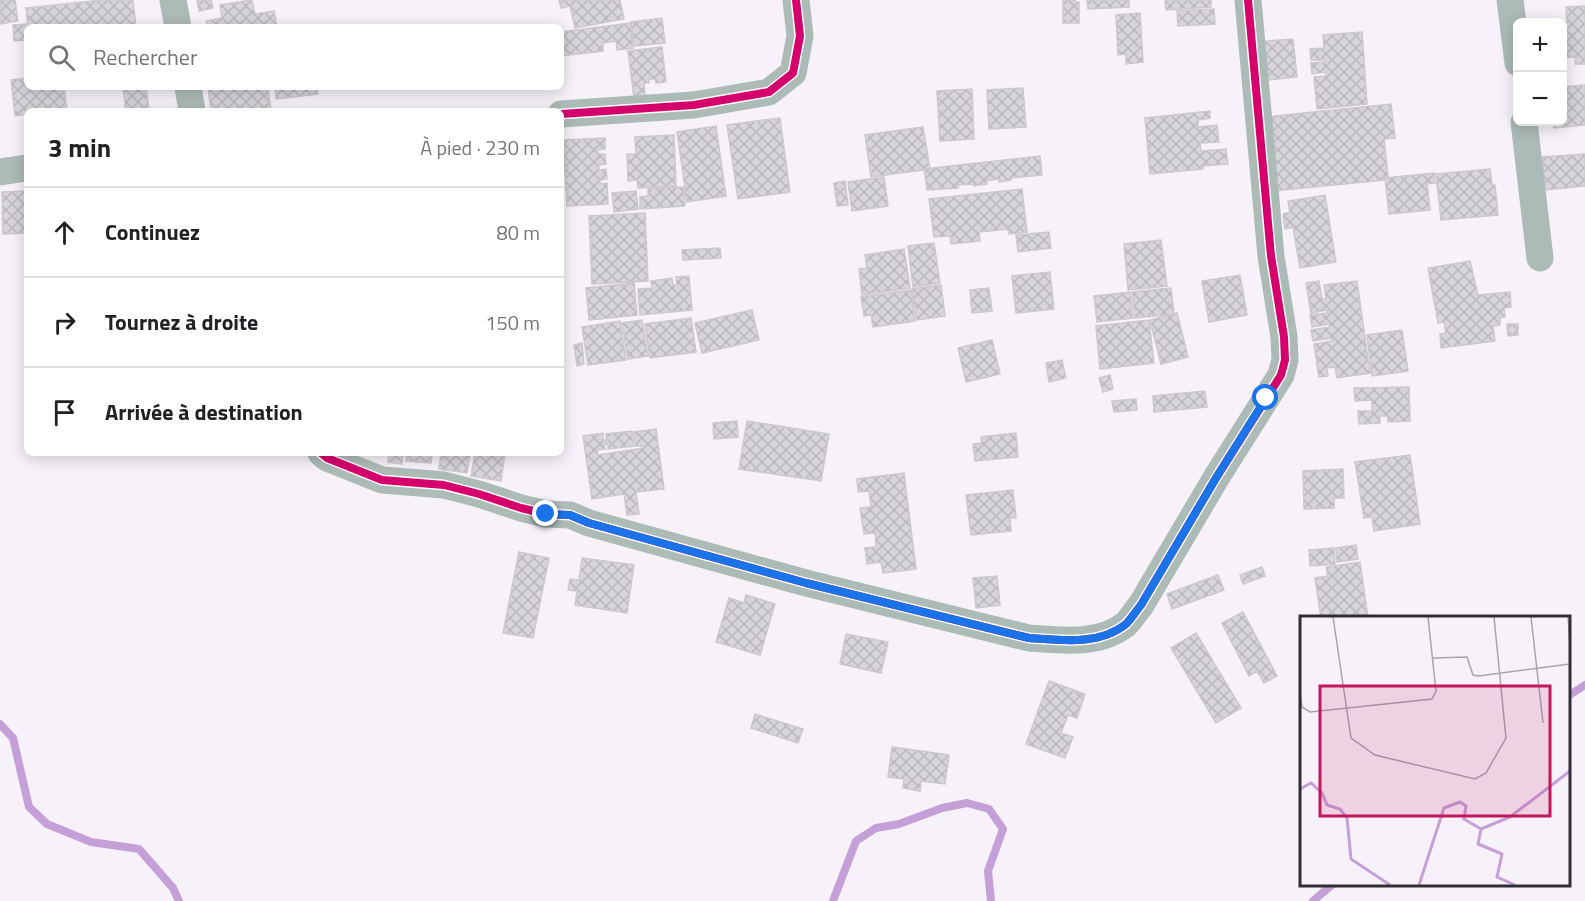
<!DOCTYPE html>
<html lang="fr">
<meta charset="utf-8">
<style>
body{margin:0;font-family:"Titillium Web",sans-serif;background:#f6f6f6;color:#202124}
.controls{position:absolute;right:18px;top:18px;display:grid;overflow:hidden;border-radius:9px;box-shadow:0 3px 15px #0003}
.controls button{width:54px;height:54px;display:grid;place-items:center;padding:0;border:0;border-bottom:2px solid #e0e0e0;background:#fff;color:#202124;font:30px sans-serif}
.stop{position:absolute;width:18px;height:18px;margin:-14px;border:4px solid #1a73e8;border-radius:50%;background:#fff}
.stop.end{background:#1a73e8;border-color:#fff;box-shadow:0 2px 6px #0008}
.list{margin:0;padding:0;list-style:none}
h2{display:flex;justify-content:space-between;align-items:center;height:78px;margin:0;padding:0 24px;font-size:26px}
h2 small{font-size:20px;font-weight:400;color:#757577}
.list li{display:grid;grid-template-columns:39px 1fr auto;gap:18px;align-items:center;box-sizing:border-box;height:90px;padding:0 24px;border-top:2px solid #e0e0e0}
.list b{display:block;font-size:22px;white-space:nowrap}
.list em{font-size:20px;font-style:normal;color:#757577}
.icon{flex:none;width:33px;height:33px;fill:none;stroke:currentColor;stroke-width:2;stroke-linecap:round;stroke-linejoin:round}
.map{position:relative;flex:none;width:1585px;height:901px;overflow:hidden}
.search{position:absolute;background:#fff;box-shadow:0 3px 15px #0003;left:24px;top:24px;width:540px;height:66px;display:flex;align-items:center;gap:15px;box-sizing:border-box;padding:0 21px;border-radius:9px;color:#757577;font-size:22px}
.panel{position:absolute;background:#fff;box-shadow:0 3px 15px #0003;left:24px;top:108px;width:540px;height:348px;border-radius:9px}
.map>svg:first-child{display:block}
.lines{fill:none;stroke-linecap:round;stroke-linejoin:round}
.stream{stroke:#c59fd8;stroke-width:8}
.building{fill:url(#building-cross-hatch);stroke:#ccc8ce;stroke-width:1.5}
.street{stroke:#adbbb7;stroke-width:27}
.cycleway-casing{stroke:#fff;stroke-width:11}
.cycleway{stroke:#d6006c;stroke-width:8}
.route{stroke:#1a73e8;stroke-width:8}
.inset-river{fill:none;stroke:#c59fd8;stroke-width:3}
.inset-road{fill:none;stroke:#a8a4ab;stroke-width:1.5}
.view{fill:#c2185b;fill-opacity:0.15;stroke:#c2185b;stroke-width:3}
.inset-edge{fill:none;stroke:#322e35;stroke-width:3}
</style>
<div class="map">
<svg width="1585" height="901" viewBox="0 0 1585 901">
<defs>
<pattern id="building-cross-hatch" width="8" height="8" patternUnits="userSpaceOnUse" patternTransform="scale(1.5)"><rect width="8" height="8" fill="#d8d4db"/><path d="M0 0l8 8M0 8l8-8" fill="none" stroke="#bab6bd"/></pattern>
</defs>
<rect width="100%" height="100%" fill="#f7f2fa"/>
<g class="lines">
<path class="stream" d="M 1568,696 L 1585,685
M 0,724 L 13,738 L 29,807 L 47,824 L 91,842 L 139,849 L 173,888 L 179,901
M 833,901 L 856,841 L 876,828 L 899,824 L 942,808 L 967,803 L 989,809 L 1003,829 L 988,871 L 991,901
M 1313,901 L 1333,884"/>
</g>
<path class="building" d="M 0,0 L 15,0 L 18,21 L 0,24 Z
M 103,0 L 133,0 L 136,27 L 28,27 L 26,8 Z
M 197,0 L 211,0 L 213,8 L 199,11 Z
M 252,0 L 255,14 L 274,11 L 277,27 L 207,27 L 206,21 L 222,18 L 220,5 Z
M 559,0 L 620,0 L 624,19 L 575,28 L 570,6 L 561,8 Z
M 1063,0 L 1075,0 L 1075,2 L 1079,2 L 1079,23 L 1063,23 Z
M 1087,0 L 1129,0 L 1129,7 L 1088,9 Z
M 1165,0 L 1211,0 L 1211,7 L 1166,10 Z
M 1585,6 L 1585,64 L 1575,64 L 1575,57 L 1563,58 L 1562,22 L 1561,22 L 1567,22 L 1566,7 Z
M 1214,9 L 1215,24 L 1178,26 L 1177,11 Z
M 1140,13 L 1143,62 L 1126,64 L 1126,54 L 1118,55 L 1116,15 Z
M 662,18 L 665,43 L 634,46 L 631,22 Z
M 630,23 L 633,48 L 617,50 L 616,41 L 603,43 L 603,51 L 561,56 L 561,32 Z
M 26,24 L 26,40 L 14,41 L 13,25 Z
M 1362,32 L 1367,104 L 1317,109 L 1314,77 L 1326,76 L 1326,72 L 1312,74 L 1311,63 L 1325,62 L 1325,60 L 1311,60 L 1310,49 L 1324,48 L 1323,35 Z
M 1293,39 L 1297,77 L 1259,81 L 1255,42 Z
M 662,47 L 666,82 L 656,83 L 655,79 L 649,79 L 649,83 L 644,83 L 645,97 L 634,98 L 628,51 Z
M 27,78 L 27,87 L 75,87 L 64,88 L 67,110 L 27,111 L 27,114 L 15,116 L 11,80 Z
M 1585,85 L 1585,125 L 1554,128 L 1553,122 L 1562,122 L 1562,87 Z
M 123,87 L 146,87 L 149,111 L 126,111 Z
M 208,87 L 268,87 L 271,111 L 211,111 Z
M 275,87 L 317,87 L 318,94 L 276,99 Z
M 1023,88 L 1026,127 L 989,129 L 987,90 Z
M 972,89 L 974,139 L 940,141 L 937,91 Z
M 1391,104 L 1395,138 L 1384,139 L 1388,176 L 1383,177 L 1384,180 L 1274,191 L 1266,117 Z
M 1210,111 L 1210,118 L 1198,120 L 1198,127 L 1217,125 L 1219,142 L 1200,143 L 1201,151 L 1226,149 L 1228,164 L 1203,166 L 1203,169 L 1150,174 L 1145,118 Z
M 780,118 L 790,192 L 738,199 L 727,125 Z
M 716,126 L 726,196 L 687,202 L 677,132 Z
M 923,127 L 930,169 L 871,177 L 865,135 Z
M 674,135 L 676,186 L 638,188 L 637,180 L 628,181 L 627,154 L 636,154 L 635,137 Z
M 605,138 L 605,149 L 598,150 L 598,154 L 605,154 L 606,164 L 599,165 L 599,170 L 606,169 L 607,179 L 600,180 L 600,184 L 607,183 L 608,204 L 567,206 L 563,140 Z
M 1585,154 L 1585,186 L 1545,190 L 1542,157 Z
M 1040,156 L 1042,175 L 1011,178 L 1011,180 L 999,182 L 999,179 L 986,181 L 987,184 L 974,186 L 974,184 L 958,185 L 958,188 L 927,190 L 924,169 Z
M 1490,169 L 1492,185 L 1495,185 L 1498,215 L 1441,220 L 1436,174 Z
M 1434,173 L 1435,183 L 1427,184 L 1430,210 L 1389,214 L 1385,178 Z
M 884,177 L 888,206 L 852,211 L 848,182 Z
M 845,181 L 848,205 L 837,206 L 834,183 Z
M 684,187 L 685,206 L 640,209 L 640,197 L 648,196 L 648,188 Z
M 1022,189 L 1027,232 L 1009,234 L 1008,229 L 979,232 L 980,241 L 951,244 L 950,236 L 934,237 L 929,199 Z
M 27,191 L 27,233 L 3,234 L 2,192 Z
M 636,191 L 638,209 L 614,212 L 612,193 Z
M 1325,195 L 1336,262 L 1300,268 L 1293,227 L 1285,229 L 1283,214 L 1290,212 L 1288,201 Z
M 645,213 L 648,281 L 592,284 L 589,216 Z
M 1049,232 L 1051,248 L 1018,252 L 1016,235 Z
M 1161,240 L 1167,286 L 1128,290 L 1124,244 Z
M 934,243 L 940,283 L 913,287 L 908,246 Z
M 720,248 L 721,258 L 683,260 L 682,250 Z
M 904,249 L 910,288 L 862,295 L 859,269 L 867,268 L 865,255 Z
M 1470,261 L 1478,295 L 1510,292 L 1511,307 L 1504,308 L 1505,317 L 1500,318 L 1500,325 L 1493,326 L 1495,341 L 1441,348 L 1440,334 L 1446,333 L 1444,322 L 1438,323 L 1428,268 Z
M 1050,272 L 1054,309 L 1016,313 L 1012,276 Z
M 1240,275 L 1247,315 L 1209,322 L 1202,281 Z
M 689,276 L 692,310 L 640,315 L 638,289 L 652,288 L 651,281 L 672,278 L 673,285 L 677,285 L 676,277 Z
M 1319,281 L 1322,299 L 1326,299 L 1324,285 L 1357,281 L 1370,373 L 1337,378 L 1335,367 L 1327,368 L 1328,376 L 1319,377 L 1314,344 L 1332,341 L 1331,338 L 1313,341 L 1311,330 L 1330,327 L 1329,324 L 1312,327 L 1310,315 L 1328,313 L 1327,310 L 1311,313 L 1306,283 Z
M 634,283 L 637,315 L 589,320 L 586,288 Z
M 941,285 L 945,316 L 917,320 L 912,289 Z
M 989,288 L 992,311 L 972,313 L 970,290 Z
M 1171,288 L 1174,314 L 1135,318 L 1132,292 Z
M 911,290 L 915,321 L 873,327 L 871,315 L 864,316 L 861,297 Z
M 1130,292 L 1133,318 L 1097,322 L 1094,296 Z
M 752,310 L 759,340 L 702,353 L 695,323 Z
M 1177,313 L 1188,357 L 1161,364 L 1150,320 Z
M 691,318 L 696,352 L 650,358 L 645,324 Z
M 642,320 L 648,356 L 628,359 L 622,323 Z
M 1149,320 L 1154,363 L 1100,369 L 1096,326 Z
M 620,321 L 626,360 L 588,365 L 582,327 Z
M 1507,324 L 1518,324 L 1518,335 L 1508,336 Z
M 1402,330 L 1408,371 L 1372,376 L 1367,335 Z
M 992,340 L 1000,374 L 966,382 L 958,348 Z
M 582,343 L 584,364 L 577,366 L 574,345 Z
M 1062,360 L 1066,378 L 1049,382 L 1046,363 Z
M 1110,375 L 1113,389 L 1103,392 L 1099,378 Z
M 1409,387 L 1410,421 L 1388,422 L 1388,416 L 1380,416 L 1380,423 L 1359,424 L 1358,411 L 1372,411 L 1372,400 L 1355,401 L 1354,388 Z
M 1205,391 L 1207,407 L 1154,412 L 1153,396 Z
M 1136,399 L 1137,410 L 1114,412 L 1112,401 Z
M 737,421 L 738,437 L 714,439 L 713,423 Z
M 747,421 L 829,434 L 821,481 L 739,469 Z
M 656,429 L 664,489 L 636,492 L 639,514 L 627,515 L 624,494 L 592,499 L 583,436 L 603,433 L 603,440 L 607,440 L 606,434 L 632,431 L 634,446 L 608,449 L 608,444 L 604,445 L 605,449 L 597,450 L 598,455 L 644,448 L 643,446 L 636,446 L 634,432 Z
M 1016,433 L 1018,457 L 975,461 L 973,444 L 982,443 L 981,437 Z
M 389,453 L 403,453 L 402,464 L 388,462 Z
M 407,453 L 432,453 L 431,463 L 406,461 Z
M 441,453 L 470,453 L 467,473 L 439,469 Z
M 475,453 L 505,453 L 501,481 L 471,476 Z
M 1410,455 L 1420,524 L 1374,531 L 1372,517 L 1364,518 L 1355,462 Z
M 1343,469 L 1344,498 L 1334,498 L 1334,508 L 1304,509 L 1303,471 Z
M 904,473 L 916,569 L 883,573 L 881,562 L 867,564 L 865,548 L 876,547 L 875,533 L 864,534 L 860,508 L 871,507 L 869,491 L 858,492 L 857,479 Z
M 1013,490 L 1016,518 L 1010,518 L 1011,531 L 971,535 L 966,495 Z
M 1356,545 L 1358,559 L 1337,562 L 1336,548 Z
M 1334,548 L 1335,564 L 1310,566 L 1309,550 Z
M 519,552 L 549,558 L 533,638 L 503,633 Z
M 582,558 L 634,565 L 627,613 L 575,605 L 577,591 L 568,590 L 570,579 L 579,580 Z
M 1360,562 L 1368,618 L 1321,618 L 1315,578 L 1328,576 L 1326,567 Z
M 1262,567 L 1265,576 L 1243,584 L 1240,575 Z
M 1218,575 L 1224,590 L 1172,609 L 1167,594 Z
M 997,576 L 1000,605 L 976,608 L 973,578 Z
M 746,595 L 775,604 L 760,655 L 716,642 L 729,598 L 744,603 Z
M 1243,612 L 1277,676 L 1264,683 L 1257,671 L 1249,676 L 1222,623 Z
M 1196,633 L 1241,708 L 1216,723 L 1171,648 Z
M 846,634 L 888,642 L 881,673 L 840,664 Z
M 1049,681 L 1085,694 L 1077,718 L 1068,715 L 1061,733 L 1073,737 L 1065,758 L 1026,744 Z
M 755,714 L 803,729 L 798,743 L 751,728 Z
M 892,747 L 949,755 L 945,784 L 921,781 L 920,791 L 903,788 L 904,779 L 888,777 Z"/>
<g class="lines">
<path class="street" d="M 173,0 L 178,27
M 1510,0 L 1518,63
M 188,87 L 192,111
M 561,114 L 694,105 L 769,92 L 793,73 L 800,36 L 796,0
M 1524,122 L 1540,258
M 0,172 L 27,168
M 321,453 L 327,458 L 382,480 L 444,485 L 479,494 L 521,508 L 546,514 L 570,515 L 589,523 L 806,583 L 1029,638 C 1060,640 1099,646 1126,624 C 1131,619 1136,611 1141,605 L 1216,478 L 1281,375 L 1285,360 L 1284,337 L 1271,256 L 1248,0"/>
<defs>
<path id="cycleway" d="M 561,114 L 694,105 L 769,92 L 793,73 L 800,36 L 796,0
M 321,453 L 327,458 L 382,480 L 444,485 L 479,494 L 521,508 L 546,514 L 570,515 L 589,523 L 806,583 L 1029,638 C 1060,640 1099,646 1126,624 C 1131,619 1136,611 1141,605 L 1216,478 L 1281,375 L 1285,360 L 1284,337 L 1271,256 L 1248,0"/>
</defs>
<use href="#cycleway" class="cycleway-casing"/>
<use href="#cycleway" class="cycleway"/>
</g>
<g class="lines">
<path class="route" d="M 546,514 L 570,515 L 589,523 L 806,583 L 1029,638 C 1060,640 1099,646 1126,624 C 1131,619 1136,611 1141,605 L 1216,478 L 1266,398"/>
</g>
<g transform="translate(1300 616)">
<rect width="270" height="270" fill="#f7f2fa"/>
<path class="inset-river" d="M 0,173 L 11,167 L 22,177 L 27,189 L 40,193 L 47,202 L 51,243 L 90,269M 181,213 L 210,201 L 270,155M 119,269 L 144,192 L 160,186 L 166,190 L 164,203 L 181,213 L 178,228 L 202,238 L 197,261 L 215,269"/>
<path class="inset-road" d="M 33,1 L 51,122 L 75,139 L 175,163 L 186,157 L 206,122 L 194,1M 231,1 L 243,107M 268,1 L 270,29M 133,42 L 167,41 L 173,59 L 178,60 L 270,48M 0,77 L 2,91 L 10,96 L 132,83 L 136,75 L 128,1"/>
<path class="view" d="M 20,70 L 250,70 L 250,200 L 20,200 Z"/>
<rect width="270" height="270" class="inset-edge"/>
</g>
</svg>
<div class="controls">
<button>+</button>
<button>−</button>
</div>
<div class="stop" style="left:1266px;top:398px"></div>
<div class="stop end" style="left:546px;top:514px"></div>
<div class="search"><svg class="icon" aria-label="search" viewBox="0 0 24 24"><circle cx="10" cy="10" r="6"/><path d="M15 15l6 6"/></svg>Rechercher</div>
<section class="panel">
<h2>3 min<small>À pied · 230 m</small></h2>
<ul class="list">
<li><svg class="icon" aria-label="ahead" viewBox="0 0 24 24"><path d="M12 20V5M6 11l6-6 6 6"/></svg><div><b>Continuez</b></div><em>80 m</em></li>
<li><svg class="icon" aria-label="right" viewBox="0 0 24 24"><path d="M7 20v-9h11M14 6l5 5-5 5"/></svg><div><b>Tournez à droite</b></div><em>150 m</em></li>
<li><svg class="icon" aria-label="arrive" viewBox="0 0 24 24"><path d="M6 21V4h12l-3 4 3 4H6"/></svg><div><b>Arrivée à destination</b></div></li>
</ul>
</section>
</div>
